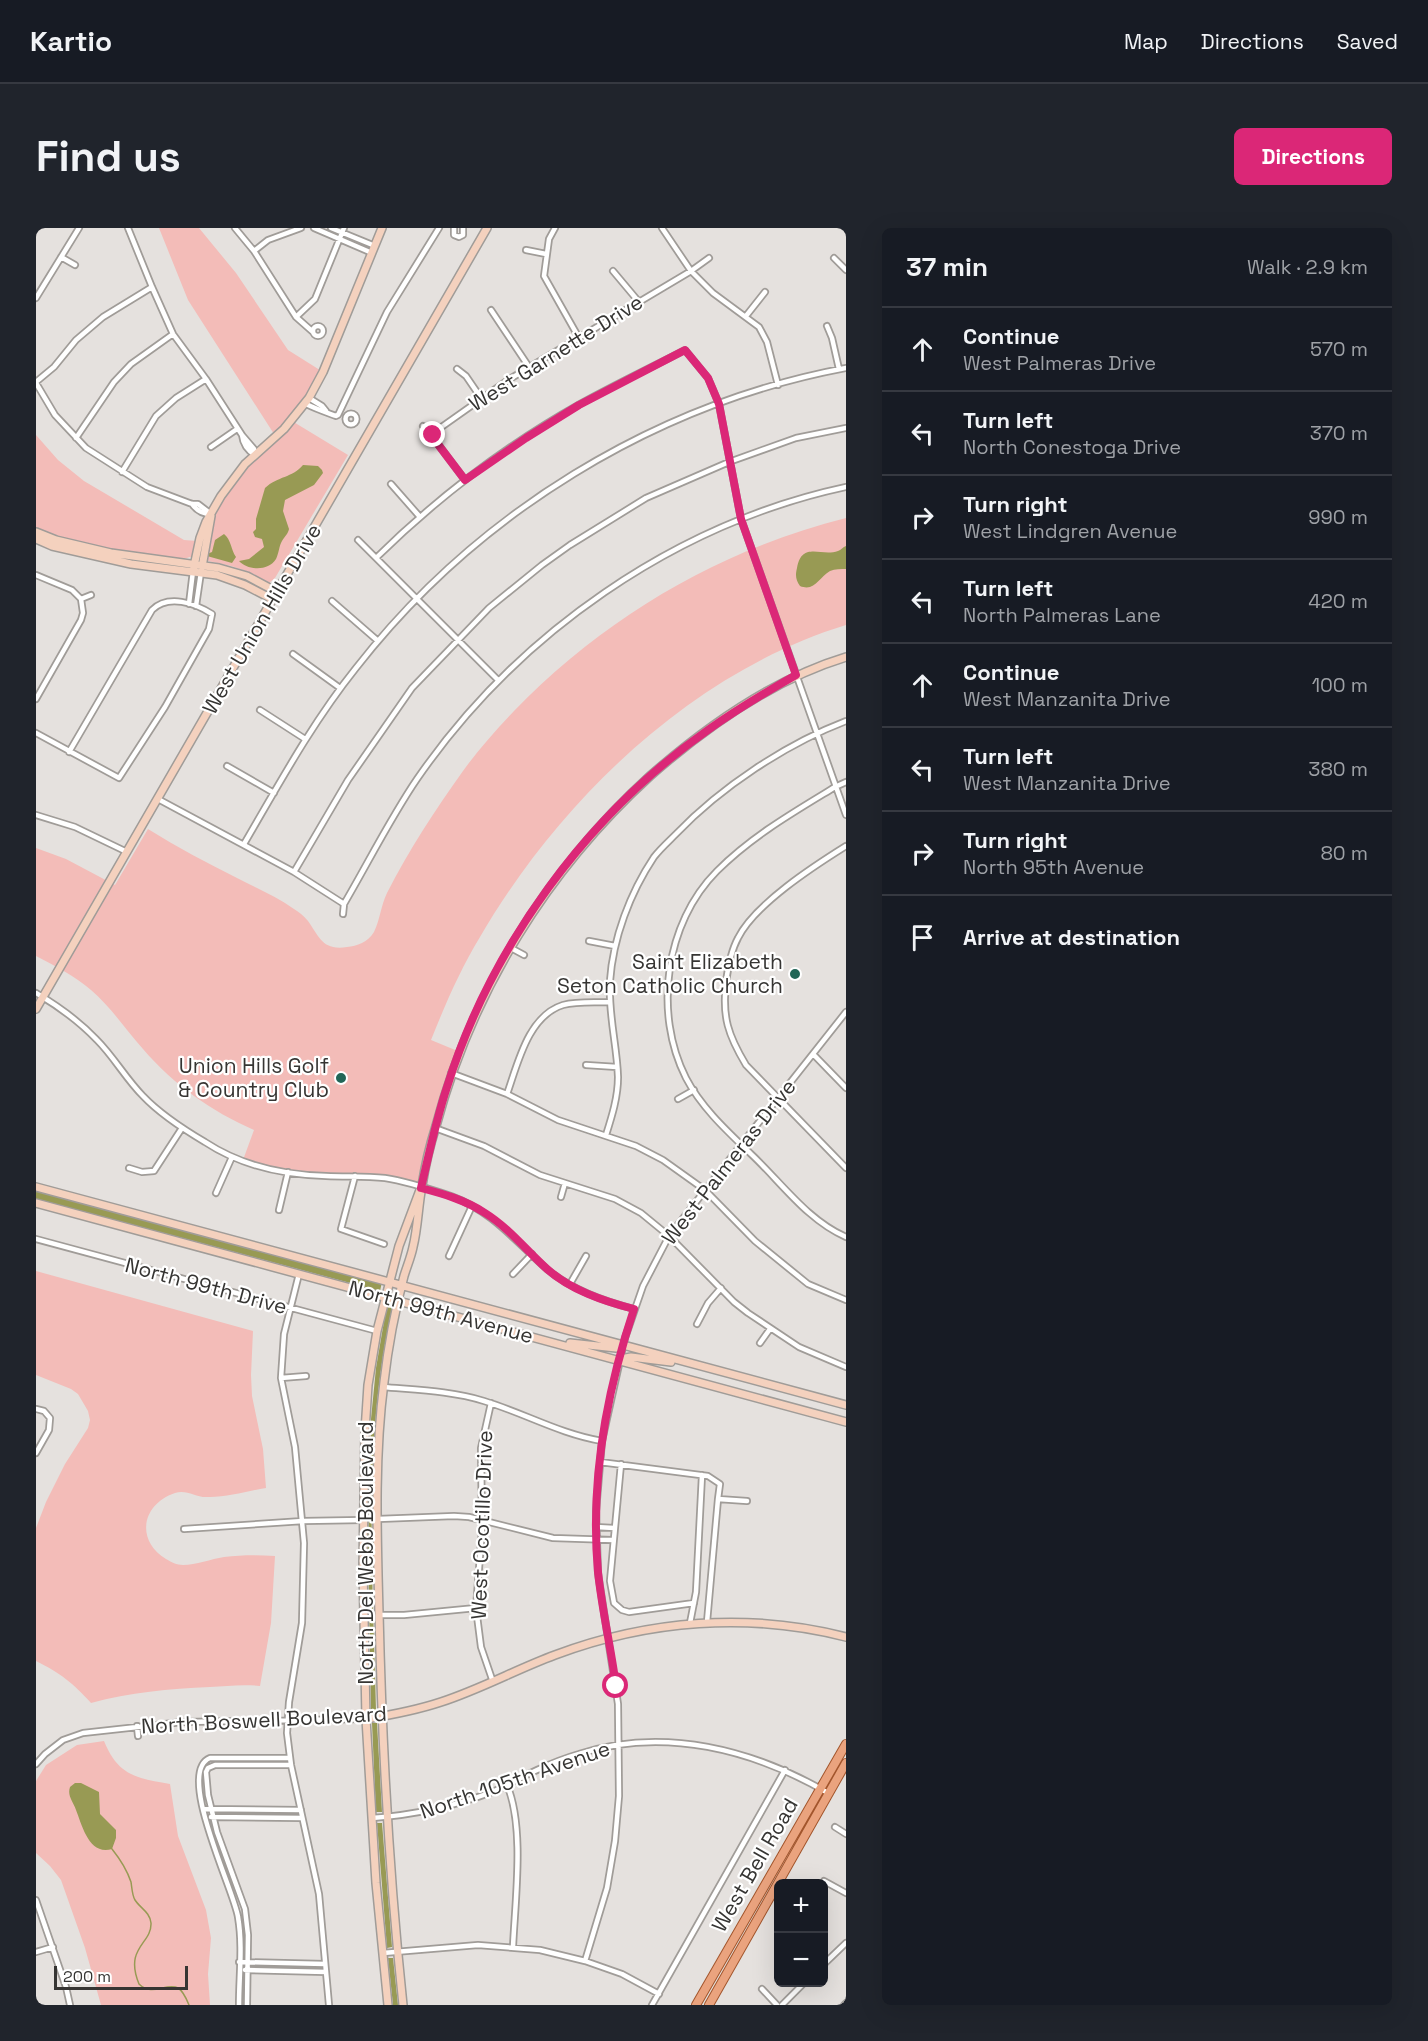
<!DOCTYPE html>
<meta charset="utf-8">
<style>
body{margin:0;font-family:"Space Grotesk",sans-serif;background:#20242c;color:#f1f3f6}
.controls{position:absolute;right:18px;bottom:18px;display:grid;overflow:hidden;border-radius:9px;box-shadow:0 6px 24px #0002}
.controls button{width:54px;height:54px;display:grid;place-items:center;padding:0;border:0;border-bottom:2px solid #363941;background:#171b24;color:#f1f3f6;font:30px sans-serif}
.scale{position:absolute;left:18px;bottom:15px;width:134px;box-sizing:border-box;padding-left:6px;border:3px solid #363533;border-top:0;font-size:16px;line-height:21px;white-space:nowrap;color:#363533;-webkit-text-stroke:4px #fff;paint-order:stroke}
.stop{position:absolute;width:18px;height:18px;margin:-14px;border:4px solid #db2777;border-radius:50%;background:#fff}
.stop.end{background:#db2777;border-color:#fff;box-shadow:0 2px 6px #0008}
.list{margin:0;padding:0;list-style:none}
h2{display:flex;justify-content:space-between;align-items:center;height:78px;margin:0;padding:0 24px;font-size:26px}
h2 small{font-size:20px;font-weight:400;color:#9ea1a6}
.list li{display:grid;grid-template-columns:39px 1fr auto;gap:18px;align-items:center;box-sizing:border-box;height:84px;padding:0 24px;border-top:2px solid #363941}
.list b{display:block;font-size:22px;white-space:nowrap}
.list p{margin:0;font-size:20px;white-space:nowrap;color:#9ea1a6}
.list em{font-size:20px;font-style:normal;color:#9ea1a6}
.icon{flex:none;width:33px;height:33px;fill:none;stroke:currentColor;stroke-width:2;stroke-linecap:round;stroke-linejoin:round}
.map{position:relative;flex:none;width:810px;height:1777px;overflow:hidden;border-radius:9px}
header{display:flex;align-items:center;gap:36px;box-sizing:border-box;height:84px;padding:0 30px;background:#171b24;border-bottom:2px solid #363941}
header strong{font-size:28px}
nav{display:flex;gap:33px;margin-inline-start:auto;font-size:21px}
.intro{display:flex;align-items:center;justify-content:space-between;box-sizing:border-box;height:144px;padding:0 36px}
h1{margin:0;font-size:42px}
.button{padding:15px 27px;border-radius:9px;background:#db2777;color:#fff;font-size:21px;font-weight:700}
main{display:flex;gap:36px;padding:0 36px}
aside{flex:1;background:#171b24;border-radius:9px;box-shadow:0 6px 24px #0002}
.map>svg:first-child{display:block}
.green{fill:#f3bcb8}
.water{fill:#989a54}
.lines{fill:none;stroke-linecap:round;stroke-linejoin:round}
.stream{stroke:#989a54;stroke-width:1.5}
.street-casing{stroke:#a09c98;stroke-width:8}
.secondary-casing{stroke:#a09c98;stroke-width:10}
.primary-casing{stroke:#a2552c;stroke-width:10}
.street{stroke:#fff;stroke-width:4.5}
.secondary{stroke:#f4d1be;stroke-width:7}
.primary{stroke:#eaa37e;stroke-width:8}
.route{stroke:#db2777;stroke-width:8}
.poi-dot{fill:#226657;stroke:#fff;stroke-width:2}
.labels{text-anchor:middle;stroke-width:4.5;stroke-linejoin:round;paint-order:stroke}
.street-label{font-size:21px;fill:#363533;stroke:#fff}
.poi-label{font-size:21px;fill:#363533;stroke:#fff;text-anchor:end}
</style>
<header>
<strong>Kartio</strong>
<nav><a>Map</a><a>Directions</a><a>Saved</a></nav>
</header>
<div class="intro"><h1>Find us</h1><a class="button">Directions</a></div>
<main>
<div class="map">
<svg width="810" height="1777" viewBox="0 0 810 1777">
<rect width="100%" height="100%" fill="#e5e1de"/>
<path class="green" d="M 123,0 L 163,0 L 200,45 L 252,122 L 287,144 L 256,193 L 312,227 L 239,350 L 233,355 L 213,344 L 195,338 L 154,329 L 135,335 L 101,332 L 61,326 L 0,308 L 0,207 L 22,232 L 48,253 L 148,312 L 161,313 L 177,276 L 194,249 L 238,206 L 152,72 Z
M 810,290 L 810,397 C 656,444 523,573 444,709 C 424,742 409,777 395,812 L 424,824 L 385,960 L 351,951 L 252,944 L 207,932 L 218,902 C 175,883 138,857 107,821 C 89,801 75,779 55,762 C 39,748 19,738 0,728 L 0,620 L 30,631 L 79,657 L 112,601 C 141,619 171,635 201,650 C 220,660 241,669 258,681 C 263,684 268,688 272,693 C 283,708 286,723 311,719 C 321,718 332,714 338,704 C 344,692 345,677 351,665 C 373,622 399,582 427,543 C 442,522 460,502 478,483 C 569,389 683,322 810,290 Z
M 0,1043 L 217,1103 L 215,1147 L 216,1168 L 227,1221 L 230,1260 C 211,1263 189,1270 170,1269 C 159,1269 150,1261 139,1265 C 106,1276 99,1312 130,1331 C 135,1334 141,1337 147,1337 C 160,1337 175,1331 188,1329 C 205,1327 222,1327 239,1328 L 235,1395 L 224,1458 C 207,1456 191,1458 174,1459 C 133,1461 94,1464 55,1475 C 37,1455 24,1445 0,1433 L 0,1300 L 10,1274 L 29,1236 L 52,1200 L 54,1192 L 52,1183 L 42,1166 L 35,1161 L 0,1147 Z
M 68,1513 C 82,1547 99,1550 134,1556 L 142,1608 L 170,1682 L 175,1710 L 172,1746 L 174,1777 L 65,1777 L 49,1720 L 25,1652 L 14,1638 L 0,1625 L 0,1553 L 10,1537 L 41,1517 Z"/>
<path class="water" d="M 267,237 L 282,238 L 286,242 L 287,245 L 278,257 L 249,272 L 247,283 L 253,301 C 252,306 249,308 246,313 C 243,318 243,325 240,331 C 232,344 211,342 203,333 L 213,331 L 228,319 L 226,311 L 219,309 L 217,304 L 220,301 L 220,291 L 229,260 C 242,248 256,250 267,237 Z
M 188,306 C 195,311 195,322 200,329 L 196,335 L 171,328 L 171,326 L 176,324 L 179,312 Z
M 810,318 L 810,341 C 805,341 799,341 794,343 C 783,349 779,364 764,358 C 760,352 759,348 761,340 C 766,313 785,329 802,323 C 805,322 807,319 810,318 Z
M 0,961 L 346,1054 L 344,1063 L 0,971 Z
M 351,1076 L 357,1077 C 326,1208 337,1348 340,1482 L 335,1482 L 332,1321 L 335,1191 L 340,1140 Z
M 336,1495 L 341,1495 L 346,1584 L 340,1584 Z
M 39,1555 L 45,1555 L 63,1564 L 64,1586 L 80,1602 L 80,1610 L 76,1621 C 53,1628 46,1597 40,1582 C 37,1573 31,1568 34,1559 Z
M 341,1595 L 346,1595 L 356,1719 L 351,1720 Z
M 352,1730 L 357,1730 L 362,1777 L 357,1777 Z"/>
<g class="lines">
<path class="stream" d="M 76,1621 C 84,1631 91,1642 95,1654 C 96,1660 96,1667 99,1672 C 104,1680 114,1684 115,1695 C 116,1716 88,1719 103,1756 C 116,1769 131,1754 142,1760 C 147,1763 151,1772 153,1777"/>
<defs>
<path id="street" d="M 92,0 L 116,59 L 137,106 L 170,151 L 206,207 L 218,221 L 219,227
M 199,0 L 218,23 L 260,89 L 277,104
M 278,0 L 336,25
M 295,0 L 339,18
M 418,0 L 418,7 L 423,9 L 427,7 L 427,0
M 519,0 L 513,11 L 508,48 L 543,110
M 626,0 L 655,43 L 677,65 L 723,99 L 731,114 L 742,157
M 490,22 L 510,26
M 218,23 L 232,12 L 265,0
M 25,29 L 39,37
M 798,30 L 810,42
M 577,43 L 603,74
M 0,70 L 43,0
M 455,82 L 493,139
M 710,88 L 729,64
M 260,89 L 279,71 L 308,0
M277 103a5 5 0 1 1 10 0a5 5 0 1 1-10 0Z
M 791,98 L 796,110 L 803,141
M 421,141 L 430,148 L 445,170
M 0,154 L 18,139 L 40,112 L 67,89 L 116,59
M 0,155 L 19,187 L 50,220 L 111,259 L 156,276 L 162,276 L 175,286
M 273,170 L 286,178 L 290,183
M 270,176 C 280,181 289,184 300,188 L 302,187 L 351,84 L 403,0
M309.5 191a5.5 5.5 0 1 1 11 0a5.5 5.5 0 1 1-11 0Z
M 387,198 L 397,205
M 397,205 L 472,152 L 655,43 L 673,30
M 397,205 L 398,211 L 429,252
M 206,207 C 207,216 211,222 219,227
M 40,210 L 78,154 L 95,136 L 137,106
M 175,219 L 201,201
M 86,244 L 120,188 L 140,170 L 170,151
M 355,256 L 384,289
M 156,276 C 161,283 167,286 175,286
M 322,312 L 462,452
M 340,330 C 401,270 469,218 544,176 C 578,157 614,140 649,122 L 672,150 L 683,176 L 705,291 L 810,587
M 0,347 L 36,362 L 45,371
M 45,371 L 55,367
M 296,373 L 342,413
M 153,376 L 157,343
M 160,378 L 165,344
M 257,426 L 304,460
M 0,471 L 45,392 L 47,385 L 45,371
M 224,482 L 269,511
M 0,505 L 83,550 L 129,479 L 173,401 L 176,386 C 159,375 132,366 116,382 L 33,524
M 191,538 L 238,565
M 810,554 L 799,559 C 758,584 716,608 681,643 C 629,695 617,785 650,850 C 665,879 691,903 715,926 C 745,954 771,992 810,1009
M 122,571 L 258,644 L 308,676
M 0,587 L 39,599 L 91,624
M 208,616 C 243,556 276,495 320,440 C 440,286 618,176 810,140
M 810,618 C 778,638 719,676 702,710 C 695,723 692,739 690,754 C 686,789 692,807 710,837 L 810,940
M 258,644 L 312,552 L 376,460 L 453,380 L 506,337 L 534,317 L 610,270 L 693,234 L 760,210 L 810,200
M 307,686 L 308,676 C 332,635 355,589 381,551 C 481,406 638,296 810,259
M 553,713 L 579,718
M 475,720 L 488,727
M 0,765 C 22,778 43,793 61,812 C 78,829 90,851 107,868 C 125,887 147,901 169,914 C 204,937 248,947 290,948 C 310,949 329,948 349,950 C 370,953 394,961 415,968 C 456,983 480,1014 512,1042 C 536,1062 567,1073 598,1081
M 777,826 L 810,860
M 550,837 L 581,839
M 415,845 L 471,866 L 522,892 L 600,918 L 627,932 L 669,962 L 719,1013 L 772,1056 L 810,1072
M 471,866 C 482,835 492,788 527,777 C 542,773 559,775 574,774
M 642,871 L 658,862
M 399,900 L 448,918 L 504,947 L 579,971 L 605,985 L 633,1008 L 698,1074 L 712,1085 L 763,1119 L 810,1139
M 570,907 C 576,888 582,869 582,849 C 581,817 572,786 574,753 C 577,710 594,665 618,629 C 624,621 633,613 640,606 C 685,559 750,516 810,493
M 93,940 L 106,944 L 118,943 L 146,900
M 319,948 L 305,1001 L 348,1016
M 180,965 L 196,929
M 525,969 L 529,955
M 243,982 L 252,944
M 0,1011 L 341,1103
M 413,1028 L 436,978
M 263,1046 L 248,1106 L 245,1150 L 259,1219 L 268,1315 L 266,1395 L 253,1474 L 251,1505 L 255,1537 L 283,1666 L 293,1777
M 477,1046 L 496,1026
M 534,1056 L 550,1028
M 661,1096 L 672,1075 L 685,1060
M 724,1115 L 734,1101
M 245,1150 L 270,1148
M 347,1159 C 380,1162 416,1163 448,1173 C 488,1185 524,1206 566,1213
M 455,1175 L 445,1220 L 446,1301 L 440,1380 L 445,1419 L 457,1454
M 0,1181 L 8,1183 L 14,1190 L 13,1202 L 0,1225
M 564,1234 L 672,1248 L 684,1256 L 682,1271
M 585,1236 L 574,1353 L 578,1375 L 586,1382 L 593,1384 L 658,1375
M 342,1291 L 418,1288 L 433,1289 L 517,1310 L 577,1312
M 560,1299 L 578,1300
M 148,1301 L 267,1293 L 327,1292
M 343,1387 L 368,1387 L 440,1380
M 671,1394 L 682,1271 L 711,1273
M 654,1395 L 660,1364 L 666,1247
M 101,1498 L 102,1508
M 0,1536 L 9,1526 L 27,1512 L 47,1505 L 147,1494 L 330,1491
M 471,1557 C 489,1599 479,1673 477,1719
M 167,1581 L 265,1582
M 175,1589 L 266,1590
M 336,1590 C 378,1587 416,1579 456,1564 C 471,1558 485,1549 501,1542 C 514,1536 529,1530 543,1526 C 628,1498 718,1522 792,1565
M 799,1599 L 810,1606
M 788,1653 L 810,1665
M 0,1672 L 30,1759 L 34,1777
M 0,1724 L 17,1719
M 347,1725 L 442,1717 L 504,1722 L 549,1733 L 586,1746 L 623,1766
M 549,1733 L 571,1660 L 579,1613 L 583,1568 L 582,1476 L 562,1345 L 560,1283 L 566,1213 L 589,1110 L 607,1058 L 633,1008 L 810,784
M 203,1734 L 289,1736
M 788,1736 L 810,1715
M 209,1742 L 290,1744
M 726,1761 L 741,1777
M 203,1777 C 203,1748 207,1718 202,1689 C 198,1662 139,1544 174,1530 L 254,1530
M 211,1777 L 212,1707 L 209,1681 L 181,1604 L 172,1567 L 170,1544 L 172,1540 L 179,1537 L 255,1537
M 616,1777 L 749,1542
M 746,1777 L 769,1754
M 808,1777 L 810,1775"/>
<path id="secondary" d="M 0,304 L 20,312 L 75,325 L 183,340 L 211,348 L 241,364
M 0,311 L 16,318 L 95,336 L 181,347 L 209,357 L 236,371
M 166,339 L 175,288
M 157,343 L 164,310 L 170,294 L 185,268 L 209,236 L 248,201 L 273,170 L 287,144 L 346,0
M 0,781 L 451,0
M 0,959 L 810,1177
M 0,975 L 810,1194
M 534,1115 L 580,1120 L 587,1117
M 584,1131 L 595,1129 L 635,1134
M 330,1491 C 355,1487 381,1482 405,1474 C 445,1461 481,1441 519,1427 C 612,1392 713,1384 810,1409
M 352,1777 L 340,1655 L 330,1491 L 327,1340 L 329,1203 L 332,1157 L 341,1103 L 363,1018 L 384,962
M 367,1777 C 353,1646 346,1516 343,1385 C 341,1308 338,1230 348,1154 C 352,1119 359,1082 368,1048 C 371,1038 375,1029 377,1019 C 382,999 382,978 386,958 C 389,938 394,917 400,898 C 436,763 511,642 614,548 C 671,498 737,451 810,429"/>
<path id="primary" d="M 660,1777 L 810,1516
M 673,1777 L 810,1535"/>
</defs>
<use href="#street" class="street-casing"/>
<use href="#secondary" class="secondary-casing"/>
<use href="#primary" class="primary-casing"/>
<use href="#street" class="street"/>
<use href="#secondary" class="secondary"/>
<use href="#primary" class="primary"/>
</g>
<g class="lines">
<path class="route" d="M 397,207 L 398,211 L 429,252 L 490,210 L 543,177 L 649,122 L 672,150 L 683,176 L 705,291 L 760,447 C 730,464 700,482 672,502 C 551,587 455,718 411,859 C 400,892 393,926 385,960 C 408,966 429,972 449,985 C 473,1000 490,1022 511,1041 C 535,1062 567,1073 598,1081 C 570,1165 554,1255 562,1344 C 566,1382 575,1420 580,1458"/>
</g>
<g class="poi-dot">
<circle cx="759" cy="746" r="6"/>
<circle cx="305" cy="850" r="6"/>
</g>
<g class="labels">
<g class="street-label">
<text transform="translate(520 125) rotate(-32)" y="7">West Garnette Drive</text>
<text transform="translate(226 391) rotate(-60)" y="7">West Union Hills Drive</text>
<text transform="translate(693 934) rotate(-52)" y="7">West Palmeras Drive</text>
<text transform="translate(170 1058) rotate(15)" y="7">North 99th Drive</text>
<text transform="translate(405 1084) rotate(15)" y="7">North 99th Avenue</text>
<text transform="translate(446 1297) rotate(-88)" y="7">West Ocotillo Drive</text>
<text transform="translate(330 1325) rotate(-90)" y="7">North Del Webb Boulevard</text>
<text transform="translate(228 1492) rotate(-3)" y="7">North Boswell Boulevard</text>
<text transform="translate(479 1552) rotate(-19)" y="7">North 105th Avenue</text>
<text transform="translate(719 1637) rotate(-60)" y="7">West Bell Road</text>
</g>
<g class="poi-label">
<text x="747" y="741">Saint Elizabeth<tspan x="747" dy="24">Seton Catholic Church</tspan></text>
<text x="293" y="845">Union Hills Golf<tspan x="293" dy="24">&amp; Country Club</tspan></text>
</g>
</g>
</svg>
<div class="controls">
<button>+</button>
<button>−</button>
</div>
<div class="scale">200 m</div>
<div class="stop" style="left:580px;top:1458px"></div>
<div class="stop end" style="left:397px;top:207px"></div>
</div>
<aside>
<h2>37 min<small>Walk · 2.9 km</small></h2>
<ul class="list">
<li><svg class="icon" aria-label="ahead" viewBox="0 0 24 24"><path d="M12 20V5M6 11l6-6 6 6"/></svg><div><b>Continue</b><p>West Palmeras Drive</p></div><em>570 m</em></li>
<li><svg class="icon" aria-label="left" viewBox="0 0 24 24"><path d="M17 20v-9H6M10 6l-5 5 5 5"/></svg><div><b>Turn left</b><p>North Conestoga Drive</p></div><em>370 m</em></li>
<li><svg class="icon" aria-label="right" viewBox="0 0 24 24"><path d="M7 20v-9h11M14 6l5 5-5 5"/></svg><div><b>Turn right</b><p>West Lindgren Avenue</p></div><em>990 m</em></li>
<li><svg class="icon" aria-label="left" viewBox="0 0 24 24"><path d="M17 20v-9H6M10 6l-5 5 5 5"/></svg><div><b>Turn left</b><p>North Palmeras Lane</p></div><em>420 m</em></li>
<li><svg class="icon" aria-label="ahead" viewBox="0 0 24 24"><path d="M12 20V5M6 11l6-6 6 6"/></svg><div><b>Continue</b><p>West Manzanita Drive</p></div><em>100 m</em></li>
<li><svg class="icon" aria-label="left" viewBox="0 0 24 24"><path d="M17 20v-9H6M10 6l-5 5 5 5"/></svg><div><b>Turn left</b><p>West Manzanita Drive</p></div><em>380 m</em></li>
<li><svg class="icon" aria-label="right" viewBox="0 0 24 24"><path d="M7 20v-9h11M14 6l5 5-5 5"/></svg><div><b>Turn right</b><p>North 95th Avenue</p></div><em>80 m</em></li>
<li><svg class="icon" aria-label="arrive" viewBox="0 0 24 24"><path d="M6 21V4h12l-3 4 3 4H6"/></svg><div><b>Arrive at destination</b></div></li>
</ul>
</aside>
</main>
